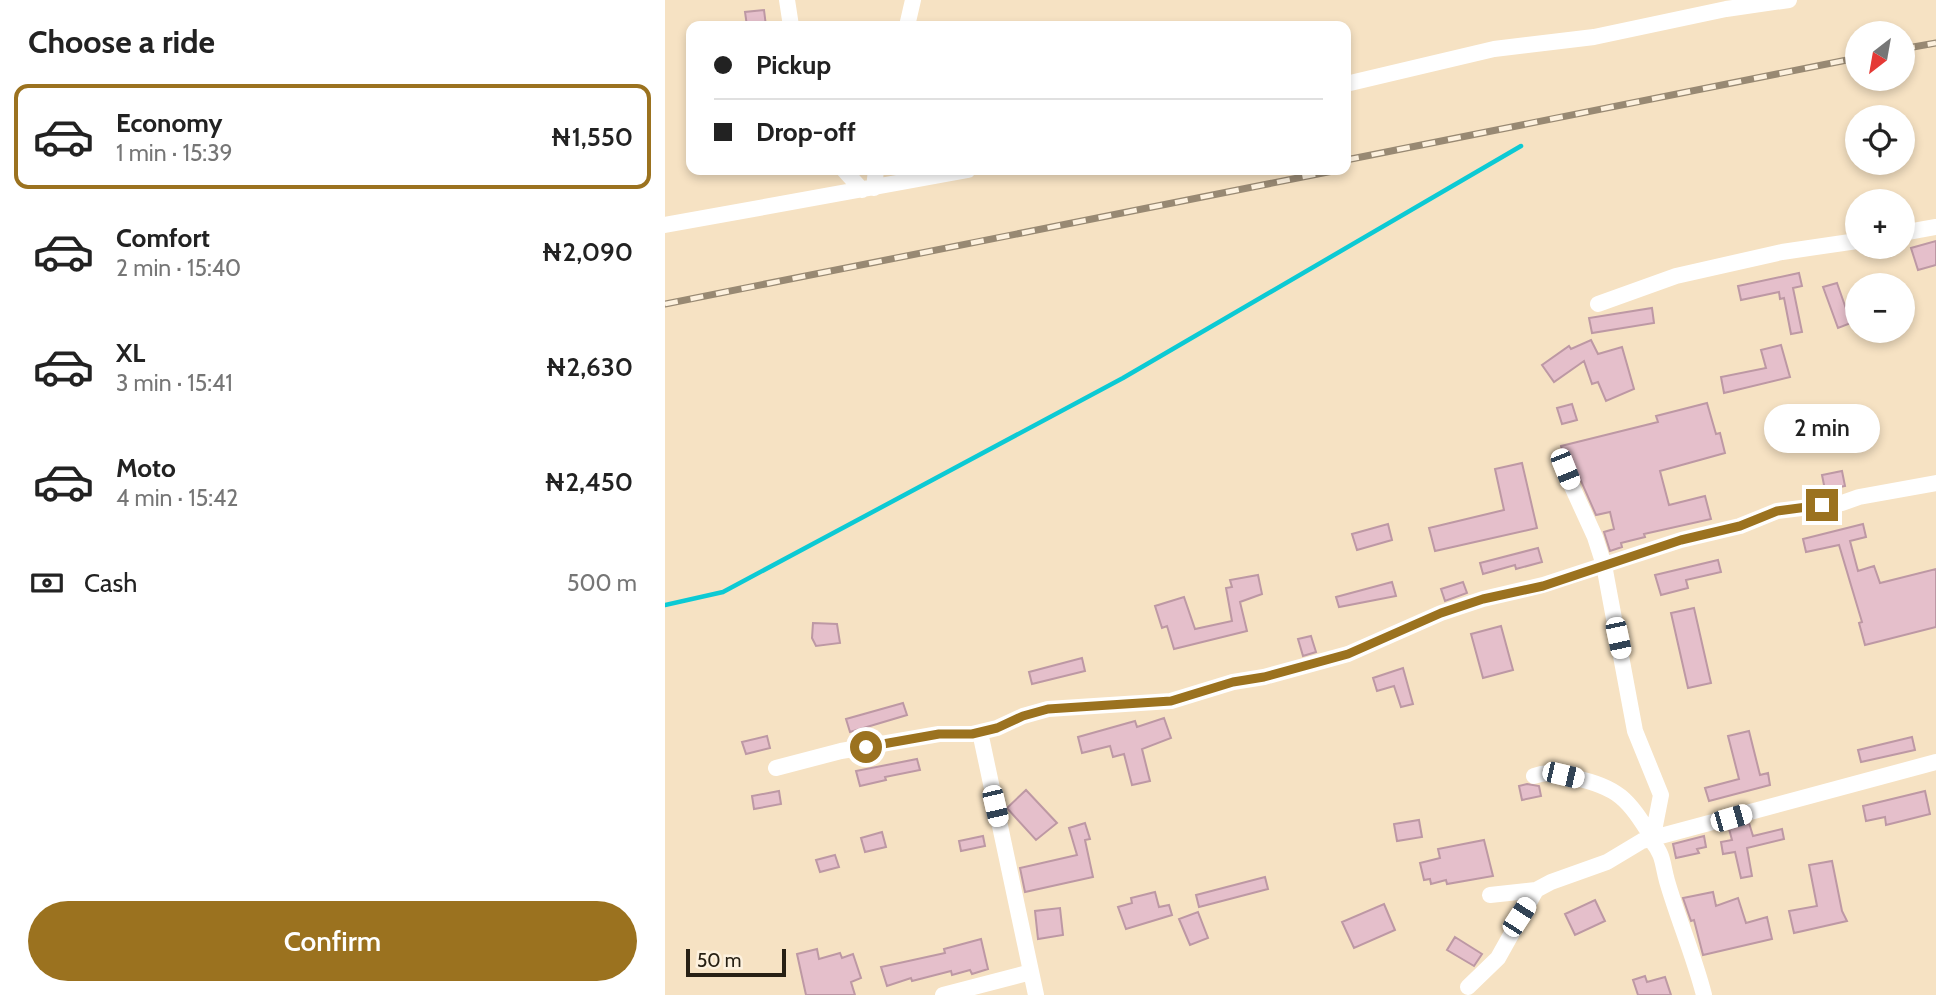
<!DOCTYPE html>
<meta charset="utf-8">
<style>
body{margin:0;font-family:Cabin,sans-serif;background:#f2f2f2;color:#222;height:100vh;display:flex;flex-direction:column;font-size:26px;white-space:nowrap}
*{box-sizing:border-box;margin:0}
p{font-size:23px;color:#767676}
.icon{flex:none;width:38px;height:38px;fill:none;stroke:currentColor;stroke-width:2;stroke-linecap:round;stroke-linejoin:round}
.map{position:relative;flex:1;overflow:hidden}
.side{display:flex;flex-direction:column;background:#fff;width:665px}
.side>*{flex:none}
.banner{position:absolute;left:21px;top:21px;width:665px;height:154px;border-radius:14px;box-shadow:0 4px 10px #0003;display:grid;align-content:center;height:154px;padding:0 28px;background:#fff}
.needle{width:46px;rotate:211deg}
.tools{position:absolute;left:1180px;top:21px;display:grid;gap:14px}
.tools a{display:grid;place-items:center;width:70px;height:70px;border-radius:50%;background:#fff;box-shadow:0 4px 10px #0003;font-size:35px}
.scale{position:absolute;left:21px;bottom:18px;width:100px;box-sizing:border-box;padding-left:7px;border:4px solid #272014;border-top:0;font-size:19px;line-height:24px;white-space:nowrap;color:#272014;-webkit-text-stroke:5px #fdf1de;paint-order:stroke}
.end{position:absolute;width:32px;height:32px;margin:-16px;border:9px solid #9b721f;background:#fff;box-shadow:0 0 0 4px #fff}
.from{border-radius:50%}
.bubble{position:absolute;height:49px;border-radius:24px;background:#fff;box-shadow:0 4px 10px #0003;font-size:23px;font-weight:600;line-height:49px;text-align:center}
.car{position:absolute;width:21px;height:42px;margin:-21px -10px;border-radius:9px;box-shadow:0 0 5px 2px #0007;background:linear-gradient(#fff 24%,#345 0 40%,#fff 0 76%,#345 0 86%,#fff 0)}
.banner b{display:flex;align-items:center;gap:24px;height:66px;font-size:26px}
.banner b+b{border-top:2px solid #e0e0e0}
.banner i{width:18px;height:18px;background:#222}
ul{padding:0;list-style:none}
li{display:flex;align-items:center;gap:21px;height:105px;margin:0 14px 10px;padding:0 14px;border:4px solid transparent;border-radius:14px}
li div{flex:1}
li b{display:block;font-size:26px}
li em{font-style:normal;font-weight:600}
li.selected{border-color:#9b721f}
li>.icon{width:63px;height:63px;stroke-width:1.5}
h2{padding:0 28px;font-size:32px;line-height:84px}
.pay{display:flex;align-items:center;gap:18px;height:77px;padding:0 28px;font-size:26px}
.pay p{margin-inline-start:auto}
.action{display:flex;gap:14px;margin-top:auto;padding:14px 28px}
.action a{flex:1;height:80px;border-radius:42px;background:#9b721f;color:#fff;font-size:28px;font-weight:600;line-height:80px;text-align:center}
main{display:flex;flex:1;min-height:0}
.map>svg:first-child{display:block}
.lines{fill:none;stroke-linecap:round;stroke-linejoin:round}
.stream{stroke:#0ccad4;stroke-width:4.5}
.building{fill:#e5bfcb;stroke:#bd98a4;stroke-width:2}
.minor{stroke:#fff;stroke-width:16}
.rail-casing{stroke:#988973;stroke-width:7}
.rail{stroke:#fdf1de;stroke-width:4.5;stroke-dasharray:13;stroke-linecap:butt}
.route{stroke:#9b721f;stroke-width:9}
</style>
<main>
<section class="side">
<h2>Choose a ride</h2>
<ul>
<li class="selected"><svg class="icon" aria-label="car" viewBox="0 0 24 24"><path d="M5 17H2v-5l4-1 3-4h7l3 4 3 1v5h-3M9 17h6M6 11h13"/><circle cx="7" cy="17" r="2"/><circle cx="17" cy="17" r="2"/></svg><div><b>Economy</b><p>1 min · 15:39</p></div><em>₦1,550</em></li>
<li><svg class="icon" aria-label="car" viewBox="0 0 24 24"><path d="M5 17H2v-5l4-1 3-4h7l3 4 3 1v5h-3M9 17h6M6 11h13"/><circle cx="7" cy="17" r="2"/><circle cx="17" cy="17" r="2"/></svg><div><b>Comfort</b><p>2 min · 15:40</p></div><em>₦2,090</em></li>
<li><svg class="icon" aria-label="car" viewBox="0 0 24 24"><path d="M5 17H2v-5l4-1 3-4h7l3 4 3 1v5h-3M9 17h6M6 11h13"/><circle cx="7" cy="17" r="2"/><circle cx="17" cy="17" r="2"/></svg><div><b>XL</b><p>3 min · 15:41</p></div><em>₦2,630</em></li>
<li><svg class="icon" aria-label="car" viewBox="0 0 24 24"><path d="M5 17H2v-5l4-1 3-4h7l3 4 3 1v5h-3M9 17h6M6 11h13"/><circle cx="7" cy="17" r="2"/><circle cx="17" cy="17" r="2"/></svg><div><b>Moto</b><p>4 min · 15:42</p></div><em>₦2,450</em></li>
</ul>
<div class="pay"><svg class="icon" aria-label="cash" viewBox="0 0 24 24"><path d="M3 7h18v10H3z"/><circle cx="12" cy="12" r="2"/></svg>Cash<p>500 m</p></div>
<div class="action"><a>Confirm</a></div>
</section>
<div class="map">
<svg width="1271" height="995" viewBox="0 0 1271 995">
<rect width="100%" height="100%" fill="#f6e2c3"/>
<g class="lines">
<path class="stream" d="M 0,605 L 58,592 L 458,378 L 856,146"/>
</g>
<path class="building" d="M 99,10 L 101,26 L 82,26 L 80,12 Z
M 1271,241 L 1271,265 L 1253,270 L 1246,248 Z
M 1134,273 L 1137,286 L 1128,288 L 1137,332 L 1126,334 L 1119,298 L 1115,299 L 1114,292 L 1076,300 L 1073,286 Z
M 1172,283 L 1186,323 L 1173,328 L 1158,287 Z
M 987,308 L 989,323 L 927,333 L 924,318 Z
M 926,340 L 933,354 L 957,347 L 969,389 L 941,401 L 933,382 L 927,384 L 919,361 L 889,382 L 877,365 L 904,346 L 906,349 Z
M 1116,345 L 1125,377 L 1059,393 L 1056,377 L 1101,368 L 1096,350 Z
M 1042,403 L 1051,434 L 1055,433 L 1060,453 L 995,471 L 1004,505 L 1040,496 L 1046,519 L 979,534 L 980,537 L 956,543 L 957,547 L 945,551 L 939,532 L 949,529 L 945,512 L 931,515 L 909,465 L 899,459 L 896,446 L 993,422 L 991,416 Z
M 907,404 L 912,420 L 897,424 L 892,408 Z
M 857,463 L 872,528 L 770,551 L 764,528 L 839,510 L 830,469 Z
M 1177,471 L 1180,486 L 1160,490 L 1157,475 Z
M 723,524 L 727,540 L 692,550 L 687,534 Z
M 1198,524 L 1201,537 L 1185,541 L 1193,571 L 1209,566 L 1215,583 L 1271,569 L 1271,627 L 1200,645 L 1194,623 L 1197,622 L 1174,545 L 1141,552 L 1138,539 Z
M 873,548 L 877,562 L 851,569 L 850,565 L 818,574 L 815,563 Z
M 1053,560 L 1056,572 L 1021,580 L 1023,588 L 996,595 L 990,575 Z
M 593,575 L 597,594 L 575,602 L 582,631 L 509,649 L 502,626 L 497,628 L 490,606 L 519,597 L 530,629 L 567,621 L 561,588 L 567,587 L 565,580 Z
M 727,582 L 731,596 L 674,607 L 671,597 Z
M 798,582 L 802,593 L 780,601 L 776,589 Z
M 1029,608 L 1046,683 L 1023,688 L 1006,613 Z
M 148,623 L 172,624 L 175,643 L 151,646 L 147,638 Z
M 836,626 L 848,670 L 818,678 L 806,634 Z
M 646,636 L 651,652 L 638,656 L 633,639 Z
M 417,658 L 420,671 L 367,684 L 364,672 Z
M 738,668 L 748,704 L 736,707 L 729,686 L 712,691 L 708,678 Z
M 238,703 L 242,715 L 185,732 L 181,719 Z
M 499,718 L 506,738 L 477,749 L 485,781 L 467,785 L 459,754 L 448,757 L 445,746 L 417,753 L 413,737 L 470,721 L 472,727 Z
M 1084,731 L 1095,775 L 1103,773 L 1105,785 L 1044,801 L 1040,788 L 1074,779 L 1063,736 Z
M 102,736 L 105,748 L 81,754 L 77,742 Z
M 1247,737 L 1250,750 L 1196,762 L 1193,750 Z
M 252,759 L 255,770 L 220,777 L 221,780 L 195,786 L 191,771 Z
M 862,784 L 874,786 L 876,796 L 857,800 L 854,786 Z
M 361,790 L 392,823 L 371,840 L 342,808 Z
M 114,791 L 116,804 L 89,809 L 87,796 Z
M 1260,791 L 1265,814 L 1221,825 L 1220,817 L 1201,821 L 1198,806 Z
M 754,820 L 757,837 L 732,841 L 729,824 Z
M 420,823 L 425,839 L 420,840 L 428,877 L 360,892 L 355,868 L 412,855 L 404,828 Z
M 1084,823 L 1088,836 L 1117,829 L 1119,839 L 1082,848 L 1087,876 L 1076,878 L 1070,852 L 1058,854 L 1056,842 L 1067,840 L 1064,829 Z
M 217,832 L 221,847 L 200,852 L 196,838 Z
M 318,836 L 320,846 L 296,851 L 294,841 Z
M 1039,836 L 1041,847 L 1032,849 L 1034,853 L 1011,858 L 1008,844 Z
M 819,840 L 828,876 L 782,884 L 781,880 L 766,884 L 765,879 L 759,880 L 755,863 L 775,858 L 773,849 Z
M 170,855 L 174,867 L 155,872 L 151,860 Z
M 1167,861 L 1177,911 L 1182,921 L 1129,933 L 1124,911 L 1152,906 L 1144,865 Z
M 600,877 L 603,889 L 534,907 L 531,895 Z
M 490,892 L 494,907 L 504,905 L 507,915 L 461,929 L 453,907 L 467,903 L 466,898 Z
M 1048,892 L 1051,906 L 1073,898 L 1081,923 L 1102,917 L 1107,939 L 1038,955 L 1029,920 L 1026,921 L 1018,898 Z
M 930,900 L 940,921 L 910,935 L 900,914 Z
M 719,904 L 730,930 L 689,948 L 677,922 Z
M 395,908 L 398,935 L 373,939 L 370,911 Z
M 533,912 L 543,938 L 525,945 L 514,919 Z
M 790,937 L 817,954 L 809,966 L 782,950 Z
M 316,939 L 323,969 L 307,974 L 305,970 L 287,975 L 286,971 L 247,981 L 246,978 L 222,986 L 216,967 L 280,953 L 279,949 Z
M 152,949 L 154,959 L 175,953 L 177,958 L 188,954 L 196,978 L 186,982 L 190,995 L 141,995 L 132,954 Z
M 980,976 L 982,982 L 1000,977 L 1006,995 L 973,995 L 968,980 Z"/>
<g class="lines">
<path class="minor" d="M 122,0 L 126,26
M 242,26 L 248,0
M 681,84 L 829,49 L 929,37 L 1061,9 L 1124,0
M 179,170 L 197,190
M 209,188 L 211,170
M 0,225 L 303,170
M 1237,233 L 1271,227
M 933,304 L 1011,276 L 1117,252 L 1192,241
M 899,469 L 930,537 L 939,565 L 970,731 L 996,795 L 987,841 C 999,856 997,863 1002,881 C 1013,919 1029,956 1039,995
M 315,732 L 371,995
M 111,768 L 176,751 L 274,734 L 307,734 L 332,728 L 358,716 L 383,709 L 506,701 L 568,682 L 599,677 L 683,654 L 776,613 L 818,599 L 878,585 L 1016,540 L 1075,526 L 1112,511 L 1177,503 L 1194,497 L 1271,483
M 869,776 C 883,771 892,774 907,777 C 955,788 962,798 988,839
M 825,895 L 871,890 L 886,882 L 942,862 L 977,841 L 1271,762
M 803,987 L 833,958 L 871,890
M 278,995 L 366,972"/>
<g class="rail-casing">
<path id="rail" d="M 1237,49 L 1271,43
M 681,160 L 1192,58
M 0,304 L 673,170"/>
</g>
<use href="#rail" class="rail"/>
</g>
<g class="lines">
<path class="route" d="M 201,747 L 274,734 L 307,734 L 332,728 L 358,716 L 383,709 L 506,701 L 568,682 L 599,677 L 683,654 L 776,613 L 818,599 L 878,586 L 1016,540 L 1075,526 L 1112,511 L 1157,505"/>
</g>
</svg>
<div class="tools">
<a><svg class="needle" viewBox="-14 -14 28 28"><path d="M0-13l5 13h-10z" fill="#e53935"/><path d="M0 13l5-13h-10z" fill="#767676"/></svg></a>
<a><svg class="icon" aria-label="locate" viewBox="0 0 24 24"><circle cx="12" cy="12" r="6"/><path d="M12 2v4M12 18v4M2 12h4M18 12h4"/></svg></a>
<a>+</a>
<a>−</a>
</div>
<div class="scale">50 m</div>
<i class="end from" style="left:201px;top:747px"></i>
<i class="end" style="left:1157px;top:505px"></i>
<div class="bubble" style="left:1099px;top:404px;width:116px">2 min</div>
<i class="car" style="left:900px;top:469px;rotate:158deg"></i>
<i class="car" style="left:953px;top:638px;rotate:168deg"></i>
<i class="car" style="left:898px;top:775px;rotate:103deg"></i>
<i class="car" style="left:330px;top:806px;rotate:167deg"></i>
<i class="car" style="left:1066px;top:818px;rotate:74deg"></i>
<i class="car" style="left:854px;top:917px;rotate:33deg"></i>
<div class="banner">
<b><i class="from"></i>Pickup</b>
<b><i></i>Drop-off</b>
</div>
</div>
</main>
